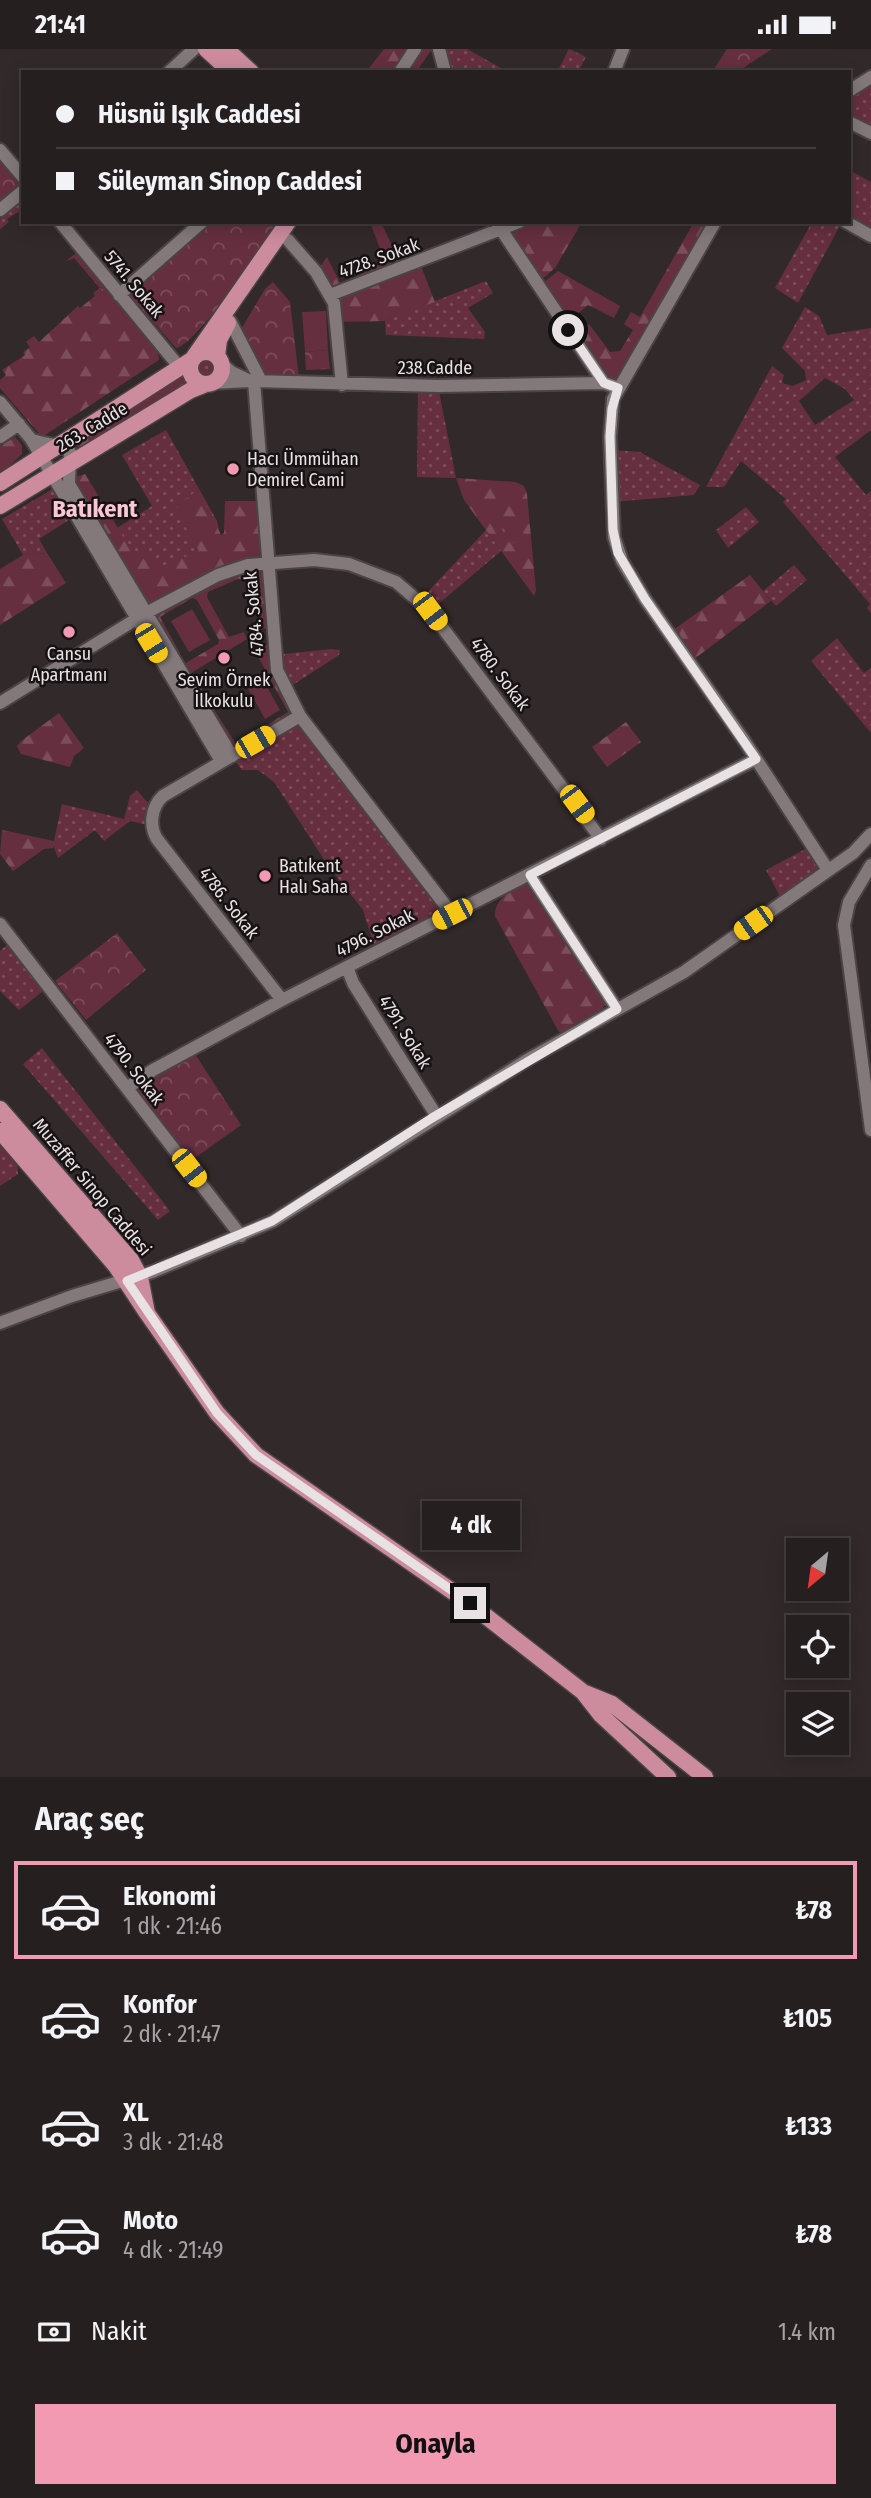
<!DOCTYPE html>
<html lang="tr">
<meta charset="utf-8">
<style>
body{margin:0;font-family:"Fira Sans Condensed",sans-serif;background:#2e2729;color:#f1f3f6;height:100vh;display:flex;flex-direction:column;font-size:26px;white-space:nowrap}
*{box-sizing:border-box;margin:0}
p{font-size:23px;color:#a4a2a5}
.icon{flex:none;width:38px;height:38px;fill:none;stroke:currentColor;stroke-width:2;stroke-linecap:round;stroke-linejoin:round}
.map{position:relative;height:1728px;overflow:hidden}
.side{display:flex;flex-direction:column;background:#261f20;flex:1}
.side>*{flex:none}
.hud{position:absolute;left:21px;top:21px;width:830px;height:154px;border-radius:0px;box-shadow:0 4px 18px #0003,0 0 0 2px #423d3e;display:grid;align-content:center;height:154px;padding:0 35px;background:#261f20}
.needle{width:46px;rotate:209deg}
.tools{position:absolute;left:786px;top:1489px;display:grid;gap:14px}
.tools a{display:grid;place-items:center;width:63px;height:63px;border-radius:0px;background:#261f20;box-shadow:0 4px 18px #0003,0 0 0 2px #423d3e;font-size:35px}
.end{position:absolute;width:32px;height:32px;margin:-16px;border:9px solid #e8e2e4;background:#111;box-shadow:0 0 0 4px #111}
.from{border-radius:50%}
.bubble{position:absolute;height:49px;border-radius:0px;background:#261f20;box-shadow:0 4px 18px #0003,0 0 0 2px #423d3e;font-size:23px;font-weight:700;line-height:49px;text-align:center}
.car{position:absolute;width:21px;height:42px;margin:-21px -10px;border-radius:9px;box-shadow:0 0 5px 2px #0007;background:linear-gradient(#f5c518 24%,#345 0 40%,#f5c518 0 76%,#345 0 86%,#f5c518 0)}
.hud b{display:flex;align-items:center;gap:24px;height:66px;font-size:26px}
.hud b+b{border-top:2px solid #423d3e}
.hud i{width:18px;height:18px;background:#f1f3f6}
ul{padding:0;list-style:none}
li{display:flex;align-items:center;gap:21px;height:98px;margin:0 14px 10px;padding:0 21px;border:4px solid transparent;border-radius:0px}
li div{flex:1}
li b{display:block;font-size:26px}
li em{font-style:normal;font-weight:700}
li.active{border-color:#f19ab2}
li>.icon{width:63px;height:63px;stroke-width:1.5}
h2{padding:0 35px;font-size:32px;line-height:84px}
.pay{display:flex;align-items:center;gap:18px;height:77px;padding:0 35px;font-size:26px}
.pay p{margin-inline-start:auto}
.action{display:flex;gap:14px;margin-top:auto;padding:14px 35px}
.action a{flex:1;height:80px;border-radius:0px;background:#f19ab2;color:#111;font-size:28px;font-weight:700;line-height:80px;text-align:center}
.status{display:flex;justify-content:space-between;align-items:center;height:49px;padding:0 35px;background:#261f20;direction:ltr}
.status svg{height:19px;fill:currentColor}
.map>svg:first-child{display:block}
.grass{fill:url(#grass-dots);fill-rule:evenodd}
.forest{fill:url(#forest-firs)}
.park{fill:url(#park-crowns)}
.pitch{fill:#662f40}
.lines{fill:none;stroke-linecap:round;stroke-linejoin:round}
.minor-casing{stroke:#4b4446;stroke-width:16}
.major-casing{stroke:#4b4446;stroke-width:19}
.minor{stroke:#83797b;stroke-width:12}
.major{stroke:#cc8c9d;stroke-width:16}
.route{stroke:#e8e2e4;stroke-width:9}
.poi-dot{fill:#f19ab2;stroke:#171314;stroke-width:2.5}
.labels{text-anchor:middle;stroke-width:5;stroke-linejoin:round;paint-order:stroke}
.street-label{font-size:18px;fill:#e8e2e4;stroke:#171314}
.poi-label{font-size:18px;fill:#e8e2e4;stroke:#171314;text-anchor:start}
.district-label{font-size:24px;font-weight:bold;fill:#fac7d3;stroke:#171314}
</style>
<div class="status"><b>21:41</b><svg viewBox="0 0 49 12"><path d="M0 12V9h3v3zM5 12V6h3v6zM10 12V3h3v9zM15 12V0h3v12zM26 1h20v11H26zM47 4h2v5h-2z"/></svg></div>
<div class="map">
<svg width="871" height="1728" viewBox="0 0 871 1728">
<defs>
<pattern id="grass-dots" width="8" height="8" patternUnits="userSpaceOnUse" patternTransform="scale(1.75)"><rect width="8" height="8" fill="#662f40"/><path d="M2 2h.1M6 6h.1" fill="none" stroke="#7c4d5b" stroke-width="1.8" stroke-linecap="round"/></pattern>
<pattern id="forest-firs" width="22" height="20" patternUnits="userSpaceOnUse" patternTransform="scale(1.75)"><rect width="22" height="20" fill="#662f40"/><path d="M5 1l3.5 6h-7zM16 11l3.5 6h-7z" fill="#7c4d5b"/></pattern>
<pattern id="park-crowns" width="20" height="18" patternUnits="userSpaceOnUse" patternTransform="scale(1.75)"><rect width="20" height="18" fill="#662f40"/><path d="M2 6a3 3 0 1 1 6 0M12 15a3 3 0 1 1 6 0" fill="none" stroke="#7c4d5b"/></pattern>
</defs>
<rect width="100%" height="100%" fill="#32292b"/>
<path class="grass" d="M 439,0 L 467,0 L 508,23 L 445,23 Z
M 569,0 L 586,8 L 578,23 L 557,23 Z
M 871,33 L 871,84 L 853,75 L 849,83 L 849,47 Z
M 849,121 L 871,133 L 871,182 L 849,169 Z
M 23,151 L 23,160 L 7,170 L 9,173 L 0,180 L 0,170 Z
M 812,173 L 842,173 L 798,254 L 775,239 Z
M 76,204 L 107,242 L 104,244 L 74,209 L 66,212 Z
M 486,232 L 493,244 L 468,259 L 485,283 L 484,290 L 386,286 L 385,272 Z
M 805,258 L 819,267 L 827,286 L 871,279 L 871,381 L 835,408 L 866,446 L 871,442 L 871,564 L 867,559 L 870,555 L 783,453 L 786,450 L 741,412 L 724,438 L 706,438 L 772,317 L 784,326 L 782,334 L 793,337 L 806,331 L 805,322 L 782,299 ZM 825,329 L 845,340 L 854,351 L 815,376 L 799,352 Z
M197 319a8 8 0 1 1 16 0a8 8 0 1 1-16 0Z
M 418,337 L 438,337 L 456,429 L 417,428 Z
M 166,381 L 217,472 L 220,486 L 146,564 L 101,489 L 152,457 L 122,406 Z
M 611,401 L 640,403 L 700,436 L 694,446 L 613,453 Z
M 56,438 L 75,467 L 39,490 L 47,504 L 23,506 L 2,470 Z
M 746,458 L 759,473 L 728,499 L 716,481 Z
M 486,481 L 501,502 L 430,562 L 420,551 Z
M 794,516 L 807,531 L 776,557 L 763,542 Z
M 837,589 L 864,624 L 871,619 L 871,684 L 811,612 Z
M 331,600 L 340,601 L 339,606 L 285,641 L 274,606 Z
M 299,675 L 443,862 L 442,864 L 375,899 L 363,861 L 327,815 L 274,733 L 258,721 L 242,721 L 234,711 Z
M 137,741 L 146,752 L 155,756 L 152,777 L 130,772 L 104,792 L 95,781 L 58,809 L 53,796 L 62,755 L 124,770 L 130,747 Z
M 813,796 L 828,821 L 783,853 L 766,821 Z
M 12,891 L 48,938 L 19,961 L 0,942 L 0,902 Z
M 42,999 L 170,1162 L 158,1171 L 23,1015 Z
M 0,1094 L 17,1115 L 18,1125 L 0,1137 Z"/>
<path class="forest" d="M 384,0 L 432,0 L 416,23 L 366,23 Z
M 370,173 L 381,173 L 402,218 L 419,212 L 435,253 L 385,272 L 338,273 L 316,223 L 327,208 L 343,240 L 360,224 L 385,213 Z
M 530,173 L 582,173 L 555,219 L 541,231 L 511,186 Z
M 694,173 L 713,177 L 618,339 L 612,336 L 572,287 L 589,275 L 610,303 L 620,302 L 633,281 L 624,275 L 631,263 L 640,268 Z
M 558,222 L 620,257 L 614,269 L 588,256 L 564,276 L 538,238 Z
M 100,239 L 104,244 L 107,242 L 158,304 L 159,311 L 42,388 L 0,339 L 0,331 L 6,326 L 2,321 L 25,306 L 23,303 L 30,298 L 26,293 L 34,287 L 39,293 L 78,257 L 80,259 L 95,247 L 93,244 Z
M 182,326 L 188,329 L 190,334 L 81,403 L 74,393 Z
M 15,388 L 22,396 L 22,405 L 0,426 L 0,397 Z
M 85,425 L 135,507 L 145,505 L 161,518 L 199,502 L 176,461 L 179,455 L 199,440 L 221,486 L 224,484 L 225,452 L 262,452 L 271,581 L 262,579 L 256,528 L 238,530 L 208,543 L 207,548 L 229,588 L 244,583 L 247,590 L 191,624 L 236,695 L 288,663 L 255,602 L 273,592 L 300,667 L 232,707 L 179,618 L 218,595 L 219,591 L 197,551 L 192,549 L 160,568 L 180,604 L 179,608 L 72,429 Z
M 456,429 L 515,433 L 524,437 L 527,445 L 536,542 L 534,547 L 464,451 Z
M 47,504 L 66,534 L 0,576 L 0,520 L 23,506 Z
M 750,526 L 771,552 L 689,614 L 669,584 Z
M 59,664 L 84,699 L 74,707 L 70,718 L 21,705 L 17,697 L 21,692 Z
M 626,673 L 641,693 L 607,718 L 592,698 Z
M 2,781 L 54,792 L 53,799 L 44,800 L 13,822 L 0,805 Z
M 527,834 L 606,955 L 601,961 L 563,984 L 559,983 L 495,867 C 494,849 513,840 527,834 Z"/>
<path class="park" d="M 727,0 L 772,0 L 737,23 L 712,23 Z
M 0,112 L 20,136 L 0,152 Z
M 213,173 L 279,173 C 264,194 195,298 176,299 L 130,247 Z
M 273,233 L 290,253 L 299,329 L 260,326 L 240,282 L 265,240 Z
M 328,301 L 330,320 L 306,321 L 305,303 Z
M 520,471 L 524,488 L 511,495 L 500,481 Z
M 117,884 L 146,921 L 86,971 L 55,932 Z
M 195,1005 L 241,1076 L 192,1111 L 136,1041 L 146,1031 Z"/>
<path class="pitch" d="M 326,262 L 328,301 L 305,303 L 302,263 Z
M 192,560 L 210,591 L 189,603 L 171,572 Z
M 261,627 L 280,661 L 265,670 L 246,636 Z"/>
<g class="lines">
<g class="minor-casing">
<path id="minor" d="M 439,0 L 445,23
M 169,23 L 194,0
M 400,23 L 415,0
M 614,23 L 623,0
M 849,42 L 871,28
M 849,73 L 871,84
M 0,101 L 23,128
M 0,161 L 23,142
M 60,173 L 181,320
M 496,173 L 604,334
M 715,173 L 613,350 L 610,388 L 614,488 L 622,512 L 645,550 L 745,693 L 828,821
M 846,173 L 871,187
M 288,191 L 316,223 L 334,254 L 342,336
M 119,246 L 202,173
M 330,246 L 519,173
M 230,272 L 261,332
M 250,332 L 438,337 L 604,334 L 618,339
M 254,332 L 277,621 L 300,667 L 452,865
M 211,334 L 250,332 L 231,323 L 221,314
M 0,353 L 31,390
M 0,388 L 19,375
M 0,654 L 146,564 L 218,526 L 248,516 L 314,511 L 349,515 L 396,533 L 430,562 L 601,790
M 221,712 L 31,390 C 43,397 60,393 70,403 L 69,435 L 232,707
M 871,816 L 849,853 L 844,876 L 871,1081
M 530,826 L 617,960
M 0,875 L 241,1187
M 347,918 L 353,934 L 436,1066
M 282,951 L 157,790 C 149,777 151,758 163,747 L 300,667
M 127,1039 L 153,1021 L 282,951 L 756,710
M 0,1274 L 72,1247 L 152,1223 L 273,1172 L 527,1011 L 684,923 L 853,804 L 871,785"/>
</g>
<g class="major-casing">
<path id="major" d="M 206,0 L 231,23
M 226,0 L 251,23
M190 319a16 16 0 1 1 32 0a16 16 0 1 1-32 0Z
M 217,307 L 219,291 L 228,274
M 194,308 L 288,173
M 0,434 L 193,310
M 0,457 L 191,341 L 206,335
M 0,1060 L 131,1211 L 140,1228 L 147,1264 L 116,1217 L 0,1082
M 147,1264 L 217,1364 L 256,1406 L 469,1554 L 583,1643 L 601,1666 L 668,1728
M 585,1644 L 612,1655 L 705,1728"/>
</g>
<use href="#minor" class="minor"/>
<use href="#major" class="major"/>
</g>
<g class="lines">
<path class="route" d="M 470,1554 L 256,1406 L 217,1364 L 127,1232 L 272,1172 L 432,1069 L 617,960 L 530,826 L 756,710 L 645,550 L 618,504 L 613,481 L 610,387 L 612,360 L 618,339 L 604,334 L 568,281"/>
</g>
<g class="poi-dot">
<circle cx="233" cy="420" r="7"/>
<circle cx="69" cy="583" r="7"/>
<circle cx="224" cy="609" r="7"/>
<circle cx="265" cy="827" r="7"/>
</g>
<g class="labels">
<g class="street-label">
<text transform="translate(379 209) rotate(-20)" y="6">4728. Sokak</text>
<text transform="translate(134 235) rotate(50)" y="6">5741. Sokak</text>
<text x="435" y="325">238.Cadde</text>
<text transform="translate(92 378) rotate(-31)" y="6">263. Cadde</text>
<text transform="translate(254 565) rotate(-95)" y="6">4784. Sokak</text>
<text transform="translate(500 625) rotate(53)" y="6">4780. Sokak</text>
<text transform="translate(229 854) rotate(52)" y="6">4786. Sokak</text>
<text transform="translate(375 884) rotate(-27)" y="6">4796. Sokak</text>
<text transform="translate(405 983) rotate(58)" y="6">4791. Sokak</text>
<text transform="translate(134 1020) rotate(52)" y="6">4790. Sokak</text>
<text transform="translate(92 1138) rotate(50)" y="6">Muzaffer Sinop Caddesi</text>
</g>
<g class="poi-label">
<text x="247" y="416">Hacı Ümmühan<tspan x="247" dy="21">Demirel Cami</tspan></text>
<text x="69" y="611" text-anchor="middle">Cansu<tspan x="69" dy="21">Apartmanı</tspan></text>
<text x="224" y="637" text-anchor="middle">Sevim Örnek<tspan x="224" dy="21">İlkokulu</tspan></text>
<text x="279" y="823">Batıkent<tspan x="279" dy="21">Halı Saha</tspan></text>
</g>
<g class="district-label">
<text x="95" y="468">Batıkent</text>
</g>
</g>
</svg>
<div class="tools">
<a><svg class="needle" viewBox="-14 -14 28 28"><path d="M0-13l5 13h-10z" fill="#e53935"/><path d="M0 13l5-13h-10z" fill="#a4a2a5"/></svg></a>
<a><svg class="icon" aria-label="locate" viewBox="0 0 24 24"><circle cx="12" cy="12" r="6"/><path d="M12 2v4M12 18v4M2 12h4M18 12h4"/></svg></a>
<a><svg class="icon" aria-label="layers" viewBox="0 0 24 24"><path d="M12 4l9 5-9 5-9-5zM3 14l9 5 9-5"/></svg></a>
</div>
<i class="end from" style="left:568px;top:281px"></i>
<i class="end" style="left:470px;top:1554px"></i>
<div class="bubble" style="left:422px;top:1452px;width:98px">4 dk</div>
<i class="car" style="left:430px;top:562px;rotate:143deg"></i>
<i class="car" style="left:151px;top:594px;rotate:149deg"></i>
<i class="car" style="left:255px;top:693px;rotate:60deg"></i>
<i class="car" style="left:577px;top:755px;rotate:143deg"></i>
<i class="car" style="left:452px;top:865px;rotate:243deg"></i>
<i class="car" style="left:753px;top:874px;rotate:235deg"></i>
<i class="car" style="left:189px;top:1119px;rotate:142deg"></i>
<div class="hud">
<b><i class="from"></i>Hüsnü Işık Caddesi</b>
<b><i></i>Süleyman Sinop Caddesi</b>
</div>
</div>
<section class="side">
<h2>Araç seç</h2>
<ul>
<li class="active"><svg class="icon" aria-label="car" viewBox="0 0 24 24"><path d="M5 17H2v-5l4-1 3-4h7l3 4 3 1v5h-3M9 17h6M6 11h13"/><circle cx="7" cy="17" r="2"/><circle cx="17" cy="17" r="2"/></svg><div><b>Ekonomi</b><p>1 dk · 21:46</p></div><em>₺78</em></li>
<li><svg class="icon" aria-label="car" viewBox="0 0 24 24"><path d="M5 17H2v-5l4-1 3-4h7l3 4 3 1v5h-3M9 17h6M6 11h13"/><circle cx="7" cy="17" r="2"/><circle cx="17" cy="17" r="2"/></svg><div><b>Konfor</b><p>2 dk · 21:47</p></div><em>₺105</em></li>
<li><svg class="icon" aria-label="car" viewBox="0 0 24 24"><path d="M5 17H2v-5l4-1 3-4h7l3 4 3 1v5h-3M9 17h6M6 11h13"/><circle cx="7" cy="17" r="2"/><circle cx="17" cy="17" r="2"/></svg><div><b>XL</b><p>3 dk · 21:48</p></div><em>₺133</em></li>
<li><svg class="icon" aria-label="car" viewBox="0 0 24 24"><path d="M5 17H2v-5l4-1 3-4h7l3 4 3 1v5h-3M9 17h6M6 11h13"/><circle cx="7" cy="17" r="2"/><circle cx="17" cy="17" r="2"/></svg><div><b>Moto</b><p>4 dk · 21:49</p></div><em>₺78</em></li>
</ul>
<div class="pay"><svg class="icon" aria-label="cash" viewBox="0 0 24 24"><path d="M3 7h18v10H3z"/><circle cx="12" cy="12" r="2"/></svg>Nakit<p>1.4 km</p></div>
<div class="action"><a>Onayla</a></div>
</section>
